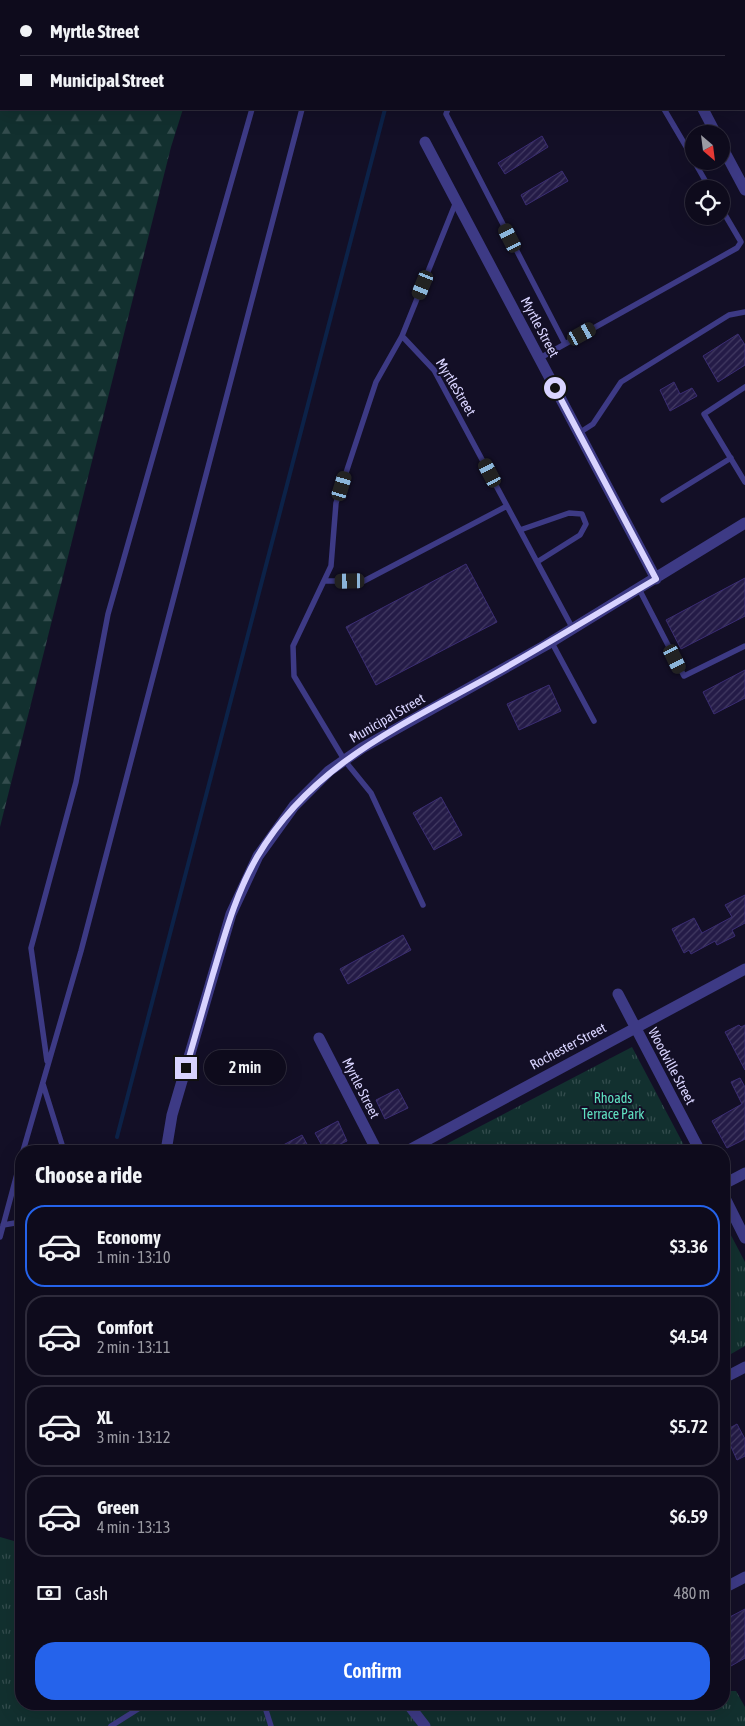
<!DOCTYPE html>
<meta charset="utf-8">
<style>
body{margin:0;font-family:"Asap Condensed",sans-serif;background:#171425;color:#f1f3f6;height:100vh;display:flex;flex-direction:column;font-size:19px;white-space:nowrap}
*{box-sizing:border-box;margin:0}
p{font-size:16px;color:#9b9ba3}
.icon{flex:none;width:28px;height:28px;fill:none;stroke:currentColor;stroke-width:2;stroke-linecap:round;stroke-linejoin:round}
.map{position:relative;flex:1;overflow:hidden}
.sheet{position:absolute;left:15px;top:1145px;width:715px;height:565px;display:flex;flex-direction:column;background:#0e0b1c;border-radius:20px;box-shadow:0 5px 20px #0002,0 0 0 1px #2e2b3b}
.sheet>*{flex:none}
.guide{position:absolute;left:0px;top:0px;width:745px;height:110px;box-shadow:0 5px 20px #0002,0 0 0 1px #2e2b3b;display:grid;align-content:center;height:110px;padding:0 20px;background:#0e0b1c}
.needle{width:32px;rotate:152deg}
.tools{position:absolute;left:685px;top:125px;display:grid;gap:10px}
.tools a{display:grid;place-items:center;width:45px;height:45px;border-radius:50%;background:#0e0b1c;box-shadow:0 5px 20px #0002,0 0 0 1px #2e2b3b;font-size:25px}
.end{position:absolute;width:22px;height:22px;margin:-11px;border:6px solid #d9d4ff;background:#111;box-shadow:0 0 0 2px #111}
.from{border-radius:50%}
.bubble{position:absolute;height:35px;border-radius:18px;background:#0e0b1c;box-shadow:0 5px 20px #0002,0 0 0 1px #2e2b3b;font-size:16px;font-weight:600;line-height:35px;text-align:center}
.car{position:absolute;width:15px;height:30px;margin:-15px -8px;border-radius:6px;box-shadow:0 0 4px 1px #0007;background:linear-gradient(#222 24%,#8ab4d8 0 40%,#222 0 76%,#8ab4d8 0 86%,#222 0)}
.guide b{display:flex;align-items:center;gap:18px;height:48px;font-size:19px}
.guide b+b{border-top:1px solid #2e2b3b}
.guide i{width:12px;height:12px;background:#f1f3f6}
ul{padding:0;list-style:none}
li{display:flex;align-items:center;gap:15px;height:82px;margin:0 10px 8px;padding:0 10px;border:2px solid #2e2b3b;border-radius:20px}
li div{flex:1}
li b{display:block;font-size:19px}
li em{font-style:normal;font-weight:600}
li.on{border-color:#2563eb}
li>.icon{width:45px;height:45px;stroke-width:1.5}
h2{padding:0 20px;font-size:22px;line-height:60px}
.pay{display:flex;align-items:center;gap:12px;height:55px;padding:0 20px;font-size:19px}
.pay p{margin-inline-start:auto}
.action{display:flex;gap:10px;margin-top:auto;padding:10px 20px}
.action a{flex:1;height:58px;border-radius:20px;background:#2563eb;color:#fff;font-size:20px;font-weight:600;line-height:58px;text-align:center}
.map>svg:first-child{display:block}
.forest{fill:url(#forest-firs)}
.park{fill:url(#park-tufts)}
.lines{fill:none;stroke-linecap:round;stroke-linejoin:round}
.stream{stroke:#0c2248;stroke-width:4}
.building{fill:url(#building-hatch);stroke:#3b2d73}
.service{stroke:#3d3a85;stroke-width:5.5}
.minor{stroke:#3d3a85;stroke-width:11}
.route{stroke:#d9d4ff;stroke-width:6}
.labels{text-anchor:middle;stroke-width:4;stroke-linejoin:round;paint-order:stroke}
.street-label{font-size:14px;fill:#d9d4ff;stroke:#130f26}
.park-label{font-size:14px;fill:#5fe0c0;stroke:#130f26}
</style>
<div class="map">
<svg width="745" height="1726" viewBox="0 0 745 1726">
<defs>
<pattern id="forest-firs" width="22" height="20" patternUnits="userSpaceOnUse" patternTransform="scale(1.25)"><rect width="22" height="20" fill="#12302f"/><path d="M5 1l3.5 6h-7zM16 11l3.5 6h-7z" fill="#344d4e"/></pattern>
<pattern id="park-tufts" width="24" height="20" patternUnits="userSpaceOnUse" patternTransform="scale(1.25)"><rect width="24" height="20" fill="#12302f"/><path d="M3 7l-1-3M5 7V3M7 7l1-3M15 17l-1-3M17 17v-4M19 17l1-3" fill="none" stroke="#344d4e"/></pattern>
<pattern id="building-hatch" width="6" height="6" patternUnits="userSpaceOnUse" patternTransform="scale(1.25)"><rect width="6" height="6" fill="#241b47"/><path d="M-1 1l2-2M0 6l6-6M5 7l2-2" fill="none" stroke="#433b63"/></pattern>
</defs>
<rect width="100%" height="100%" fill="#130f26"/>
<path class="forest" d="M 0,0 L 218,0 L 1,1 L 1,109 L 183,109 L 171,147 L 0,827 Z"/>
<path class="park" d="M 632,1047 L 687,1151 L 433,1151 Z
M 724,1222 L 745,1262 L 745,1346 L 724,1358 Z
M 0,1537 L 21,1543 L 21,1704 L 724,1704 L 724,1691 L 736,1691 L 745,1707 L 745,1726 L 0,1726 Z"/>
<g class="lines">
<path class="stream" d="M 422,1 L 422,0
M 117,1137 L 385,109"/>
</g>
<path class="building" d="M 542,136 L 548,147 L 505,174 L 498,163 Z
M 562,171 L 568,181 L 526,205 L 521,195 Z
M 738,334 L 745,345 L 745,365 L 718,382 L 703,356 Z
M 674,382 L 680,394 L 692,388 L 697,396 L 670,411 L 660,390 Z
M 466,564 L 497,622 L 376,685 L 346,627 Z
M 745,578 L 745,616 L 681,649 L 666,620 Z
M 745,670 L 745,698 L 714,714 L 703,692 Z
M 549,685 L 561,711 L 519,730 L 507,704 Z
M 441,797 L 462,835 L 434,850 L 413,813 Z
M 745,895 L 745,923 L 732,930 L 735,936 L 717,945 L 715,941 L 691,954 L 689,950 L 684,953 L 672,929 L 694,918 L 702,933 L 732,917 L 725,905 Z
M 403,935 L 411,950 L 348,984 L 340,969 Z
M 739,1025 L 741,1027 L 745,1025 L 745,1070 L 725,1032 Z
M 740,1078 L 745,1087 L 745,1139 L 727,1148 L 712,1121 L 742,1104 L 731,1082 Z
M 398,1089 L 408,1108 L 385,1119 L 376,1100 Z
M 338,1121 L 347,1141 L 334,1147 L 337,1151 L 325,1151 L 315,1133 Z
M 302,1135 L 308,1146 L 299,1151 L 272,1151 Z
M 737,1424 L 745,1439 L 745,1456 L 737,1460 L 724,1431 Z
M 745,1609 L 745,1658 L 724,1670 L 724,1620 Z"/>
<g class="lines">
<path class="service" d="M 283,1 L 284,0
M 334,1 L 335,0
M 448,109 L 446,114 L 565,344
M 664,109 L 694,160
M 694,161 L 710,189
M 402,336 L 434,370 L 573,629
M 540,358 L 737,248 L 741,242 L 721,208
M 745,387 L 704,414 L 745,482
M 579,433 L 593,424 L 621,382 L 729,315 L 745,312
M 663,500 L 731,458
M 520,530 L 569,513 L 582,514 L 586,524 L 580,535 L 537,562
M 324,581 L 364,581 L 507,506
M 639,589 L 684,676 L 745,646
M 551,641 L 594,721
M 423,905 L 371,793 L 345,761 L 294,676 L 293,646 L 331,566 L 336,503 L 376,382 L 402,336 L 456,202
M 47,1061 L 31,948 L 76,782 L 108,614 L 252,109
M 43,1084 L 64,1151
M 23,1151 L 81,951 L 302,109
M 3,1225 L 21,1222
M 0,1237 L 21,1159
M 264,1704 L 271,1726
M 111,1726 L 146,1704"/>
<path class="minor" d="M 645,0 L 645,1
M 744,36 L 745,35
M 703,109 L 716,134
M 425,142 L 656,579
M 721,145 L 745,190
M 618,994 L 700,1151
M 319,1038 L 377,1151
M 166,1151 L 172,1115 L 231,914 L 258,856 L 294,806 L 329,771 L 362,748 L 546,645 L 745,523
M 407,1151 L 745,969
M 724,1184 L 745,1173
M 724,1196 L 745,1238
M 724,1378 L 745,1367
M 724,1588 L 745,1577
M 408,1704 L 425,1726"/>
</g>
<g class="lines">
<path class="route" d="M 186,1068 C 195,1036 204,1005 213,974 C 225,934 236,893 257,857 C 313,762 405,724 496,673 C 550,642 603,610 656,579 L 555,388"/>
</g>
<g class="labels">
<g class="street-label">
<text transform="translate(540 327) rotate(62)" y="5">Myrtle Street</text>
<text transform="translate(456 387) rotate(59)" y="5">MyrtleStreet</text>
<text transform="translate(387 718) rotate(-30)" y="5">Municipal Street</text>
<text transform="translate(568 1046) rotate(-28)" y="5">Rochester Street</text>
<text transform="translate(672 1066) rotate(62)" y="5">Woodville Street</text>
<text transform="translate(361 1088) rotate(63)" y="5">Myrtle Street</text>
</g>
<g class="park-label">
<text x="613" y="1103">Rhoads<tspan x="613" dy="16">Terrace Park</tspan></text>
</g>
</g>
</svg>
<div class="tools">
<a><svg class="needle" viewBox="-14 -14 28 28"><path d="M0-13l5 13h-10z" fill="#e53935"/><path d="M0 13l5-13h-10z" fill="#9b9ba3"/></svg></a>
<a><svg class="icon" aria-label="locate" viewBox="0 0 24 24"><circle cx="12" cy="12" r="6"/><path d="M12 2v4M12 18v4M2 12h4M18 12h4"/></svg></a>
</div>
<i class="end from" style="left:555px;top:388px"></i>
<i class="end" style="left:186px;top:1068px"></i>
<div class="bubble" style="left:204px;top:1050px;width:82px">2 min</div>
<i class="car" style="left:510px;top:238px;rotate:333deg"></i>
<i class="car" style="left:423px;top:285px;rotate:202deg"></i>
<i class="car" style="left:582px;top:334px;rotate:61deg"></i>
<i class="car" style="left:490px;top:473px;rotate:332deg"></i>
<i class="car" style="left:342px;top:486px;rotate:17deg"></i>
<i class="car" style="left:350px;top:581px;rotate:269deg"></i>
<i class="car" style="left:675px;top:659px;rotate:154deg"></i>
<div class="guide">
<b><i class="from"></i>Myrtle Street</b>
<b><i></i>Municipal Street</b>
</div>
<section class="sheet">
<h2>Choose a ride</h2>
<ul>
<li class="on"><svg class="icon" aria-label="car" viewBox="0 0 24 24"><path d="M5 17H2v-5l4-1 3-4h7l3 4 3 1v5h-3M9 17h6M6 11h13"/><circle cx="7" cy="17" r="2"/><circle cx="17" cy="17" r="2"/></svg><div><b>Economy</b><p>1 min · 13:10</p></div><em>$3.36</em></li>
<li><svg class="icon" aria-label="car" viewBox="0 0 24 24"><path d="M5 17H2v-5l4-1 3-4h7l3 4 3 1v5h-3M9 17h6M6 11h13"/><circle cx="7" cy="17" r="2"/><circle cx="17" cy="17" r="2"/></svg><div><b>Comfort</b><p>2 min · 13:11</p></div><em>$4.54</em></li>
<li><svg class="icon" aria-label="car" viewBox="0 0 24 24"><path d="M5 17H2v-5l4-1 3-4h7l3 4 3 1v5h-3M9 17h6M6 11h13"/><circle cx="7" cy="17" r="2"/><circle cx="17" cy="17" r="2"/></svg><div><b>XL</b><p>3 min · 13:12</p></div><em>$5.72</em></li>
<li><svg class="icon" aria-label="car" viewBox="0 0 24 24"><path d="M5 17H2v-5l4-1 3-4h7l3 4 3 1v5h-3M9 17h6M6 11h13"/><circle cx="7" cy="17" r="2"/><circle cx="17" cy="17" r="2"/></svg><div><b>Green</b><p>4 min · 13:13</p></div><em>$6.59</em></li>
</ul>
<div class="pay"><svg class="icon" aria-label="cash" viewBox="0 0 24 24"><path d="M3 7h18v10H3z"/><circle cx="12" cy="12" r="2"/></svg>Cash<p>480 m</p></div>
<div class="action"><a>Confirm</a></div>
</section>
</div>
